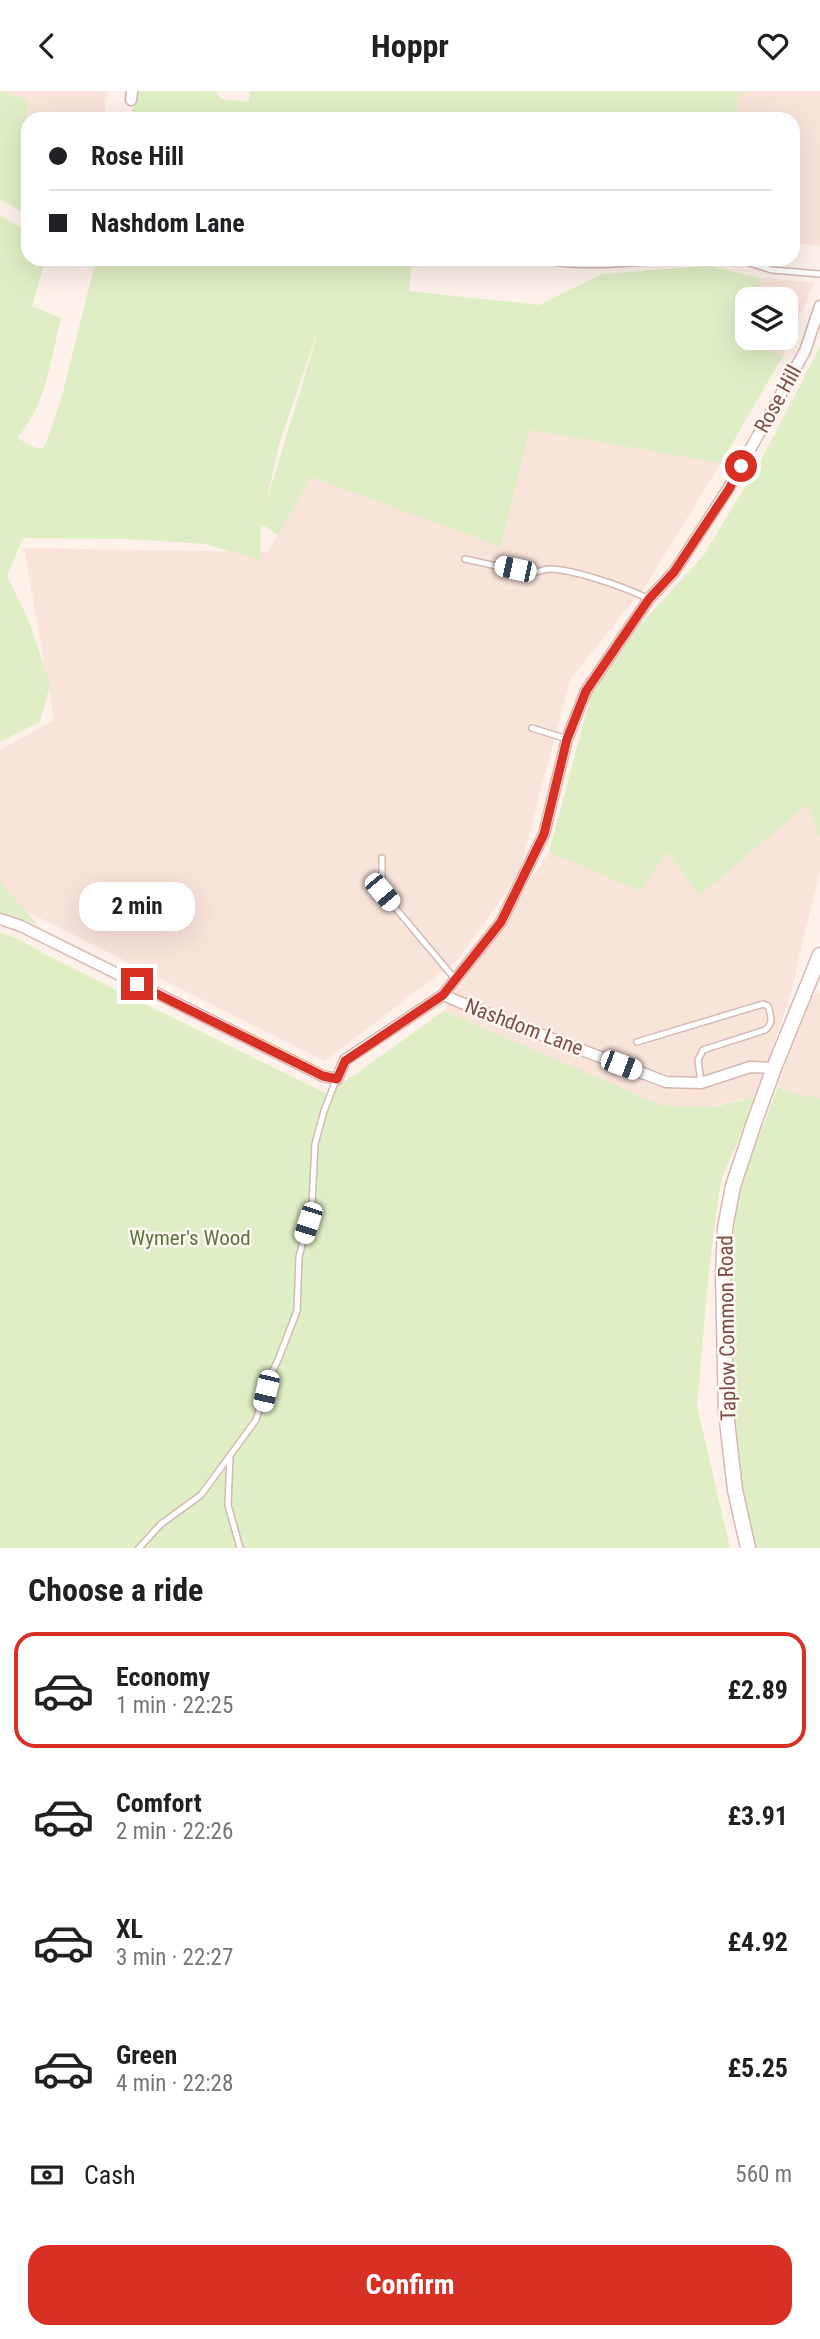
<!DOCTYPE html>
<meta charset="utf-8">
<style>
body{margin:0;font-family:"Roboto Condensed",sans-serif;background:#f6f6f6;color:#202124;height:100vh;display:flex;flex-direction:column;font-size:26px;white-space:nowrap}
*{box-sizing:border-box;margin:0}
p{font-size:23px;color:#757577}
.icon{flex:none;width:38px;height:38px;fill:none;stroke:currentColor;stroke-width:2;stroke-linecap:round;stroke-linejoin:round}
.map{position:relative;height:1457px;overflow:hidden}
.details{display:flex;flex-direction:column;background:#fff;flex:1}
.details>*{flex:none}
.hud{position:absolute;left:21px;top:21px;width:779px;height:154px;border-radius:21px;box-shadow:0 7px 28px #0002;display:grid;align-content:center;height:154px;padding:0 28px;background:#fff}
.buttons{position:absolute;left:735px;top:196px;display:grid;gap:14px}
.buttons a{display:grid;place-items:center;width:63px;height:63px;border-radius:14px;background:#fff;box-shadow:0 7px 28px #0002;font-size:35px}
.end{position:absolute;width:32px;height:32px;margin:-16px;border:9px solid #d93025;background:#fff;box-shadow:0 0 0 4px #fff}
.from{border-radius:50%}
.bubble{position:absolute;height:49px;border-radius:21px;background:#fff;box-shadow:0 7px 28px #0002;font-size:23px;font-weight:700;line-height:49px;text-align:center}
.car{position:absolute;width:21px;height:42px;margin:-21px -10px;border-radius:9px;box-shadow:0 0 5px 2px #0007;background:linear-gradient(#fff 24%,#345 0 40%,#fff 0 76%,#345 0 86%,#fff 0)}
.hud b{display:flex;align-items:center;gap:24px;height:66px;font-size:26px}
.hud b+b{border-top:2px solid #e0e0e0}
.hud i{width:18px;height:18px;background:#202124}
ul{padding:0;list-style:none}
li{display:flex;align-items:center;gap:21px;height:116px;margin:0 14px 10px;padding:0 14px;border:4px solid transparent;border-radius:21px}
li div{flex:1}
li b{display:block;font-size:26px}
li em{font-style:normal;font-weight:700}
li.active{border-color:#d93025}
li>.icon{width:63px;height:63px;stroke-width:1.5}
h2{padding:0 28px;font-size:32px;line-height:84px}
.pay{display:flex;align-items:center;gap:18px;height:77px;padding:0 28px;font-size:26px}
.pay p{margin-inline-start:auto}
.cta{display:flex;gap:14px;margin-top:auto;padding:14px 28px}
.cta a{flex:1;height:80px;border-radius:21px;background:#d93025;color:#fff;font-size:28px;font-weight:700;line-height:80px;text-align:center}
header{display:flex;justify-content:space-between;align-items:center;height:91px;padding:0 28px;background:#fff;font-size:32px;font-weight:700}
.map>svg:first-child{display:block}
.residential{fill:#f9e4da}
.green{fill:#dfeec5;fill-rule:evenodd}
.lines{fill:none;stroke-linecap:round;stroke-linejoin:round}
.service-casing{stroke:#d5b8b0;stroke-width:8}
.minor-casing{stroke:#d5b8b0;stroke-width:13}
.tertiary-casing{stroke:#d5b8b0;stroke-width:17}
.service{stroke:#fff;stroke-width:5}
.minor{stroke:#fff;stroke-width:10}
.tertiary{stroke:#fff;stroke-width:14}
.route{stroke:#d93025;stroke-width:9}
.labels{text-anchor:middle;stroke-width:5;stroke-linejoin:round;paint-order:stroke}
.street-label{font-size:21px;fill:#7c5049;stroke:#fff7f1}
.park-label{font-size:21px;fill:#59773b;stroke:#fff7f1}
</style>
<header><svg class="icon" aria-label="back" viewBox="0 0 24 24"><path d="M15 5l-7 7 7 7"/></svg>Hoppr<svg class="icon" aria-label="heart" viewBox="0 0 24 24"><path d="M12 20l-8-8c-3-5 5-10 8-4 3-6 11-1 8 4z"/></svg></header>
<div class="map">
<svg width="820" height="1457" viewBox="0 0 820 1457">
<rect width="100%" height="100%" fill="#fef1e9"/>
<path class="residential" d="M 7,0 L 108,0 L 103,28 L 28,28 L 28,35 L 27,8 L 8,3 Z
M 738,0 L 820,0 L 820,155 L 793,151 L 798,135 L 793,134 L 793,28 L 737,28 Z
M 761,187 L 814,192 L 783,265 L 739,246 L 747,224 L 747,247 L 786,247 L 786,208 L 753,208 Z
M 528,339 L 721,372 L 646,494 L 570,589 L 518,785 L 457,869 L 325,970 L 10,812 L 0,803 L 0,659 L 54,629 L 24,457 L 268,461 L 311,386 L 501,456 Z
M 807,712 L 820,747 L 820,780 L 790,905 L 757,1005 L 708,1016 L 660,1014 L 444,920 L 549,761 L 586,775 L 666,760 L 699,805 Z
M 816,901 L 820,902 L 820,1007 L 790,1002 L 778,996 L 777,993 L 810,910 Z"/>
<path class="green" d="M 0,0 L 7,0 L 8,3 L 27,8 L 28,125 L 0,108 Z
M 137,0 L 216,0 L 221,8 L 249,11 L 250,0 L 738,0 L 737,28 L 130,28 Z
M 0,124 L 28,141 L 28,168 L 46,168 L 32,215 L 61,227 C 51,267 46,315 17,347 L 36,357 L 43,357 L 46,352 L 61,309 L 96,168 L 412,168 L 409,200 L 539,214 L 602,183 L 707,175 L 761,187 L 753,208 L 747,208 L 747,224 L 739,246 L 783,265 L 721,372 L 529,339 L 501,456 L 311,386 L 278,444 L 261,433 L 260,469 L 205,453 L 127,448 L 23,447 L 7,485 L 28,528 L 50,593 L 40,631 L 0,651 ZM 316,245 L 317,245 L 265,415 L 280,350 Z
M 820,256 L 820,747 L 807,713 L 699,805 L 667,761 L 640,800 L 549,761 L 592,601 L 640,534 L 704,464 L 762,367 Z
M 0,791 L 38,834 L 0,821 Z
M 0,842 L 17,847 L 54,868 L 327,1003 L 444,920 L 660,1014 L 713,1016 L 757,1005 L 721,1089 L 709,1178 L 697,1315 L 730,1457 L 0,1457 Z
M 778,996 L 790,1002 L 820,1007 L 820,1457 L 755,1457 L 736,1377 L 728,1305 L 731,1163 L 739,1097 Z"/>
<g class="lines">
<g class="service-casing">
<path id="service" d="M 541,168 C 578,180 650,169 691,168
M 728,168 L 740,169 L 772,179 L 820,183
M 465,468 L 528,482 C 536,483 542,478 549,478 C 574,478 627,497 649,508
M 532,637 L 567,648
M 382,767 L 382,801 L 455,888
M 637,951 L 763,913 L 768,915 C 771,925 774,932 765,939 L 703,959 L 698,969 L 701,992
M 230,1365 L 228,1414 L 240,1457
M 139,1457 L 161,1433 L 201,1404 L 256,1329 L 270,1285 L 278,1269 L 297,1220 L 299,1166 L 312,1113 L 315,1053 L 324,1020 L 336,989"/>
</g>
<g class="minor-casing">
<path id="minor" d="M 131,9 L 132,0
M 0,828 L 21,835 L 323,985 L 337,988 L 345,969 L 443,904 L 508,931 L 666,991 L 701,992 L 750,976 L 774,977
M 443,904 L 501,831 L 544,743 L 567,648 L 586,600 L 649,508 L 674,481 L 728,398 L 805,260 L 820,215"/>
</g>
<g class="tertiary-casing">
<path id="tertiary" d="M 748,1457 L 735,1399 L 726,1322 L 723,1184 L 725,1137 L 733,1095 L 754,1032 L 774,977 L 820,864"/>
</g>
<use href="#service" class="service"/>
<use href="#minor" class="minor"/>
<use href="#tertiary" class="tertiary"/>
</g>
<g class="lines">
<path class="route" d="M 137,893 L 323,985 L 337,988 L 345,970 L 443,904 L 501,831 L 544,743 L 567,648 L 586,600 L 649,508 L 674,481 L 729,398 L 741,375"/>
</g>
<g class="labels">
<g class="street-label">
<text transform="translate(778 308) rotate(-61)" y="7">Rose Hill</text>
<text transform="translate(524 936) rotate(21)" y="7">Nashdom Lane</text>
<text transform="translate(727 1237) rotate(-91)" y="7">Taplow Common Road</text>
</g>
<g class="park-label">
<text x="190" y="1154">Wymer's Wood</text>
</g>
</g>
</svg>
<div class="buttons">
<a><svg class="icon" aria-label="layers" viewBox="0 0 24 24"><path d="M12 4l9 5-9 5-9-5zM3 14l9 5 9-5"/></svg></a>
</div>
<i class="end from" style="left:741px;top:375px"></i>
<i class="end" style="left:137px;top:893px"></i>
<div class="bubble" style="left:79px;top:791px;width:116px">2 min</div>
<i class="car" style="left:515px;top:478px;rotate:282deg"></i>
<i class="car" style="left:382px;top:801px;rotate:140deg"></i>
<i class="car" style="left:621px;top:974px;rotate:111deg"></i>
<i class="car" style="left:308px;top:1132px;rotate:198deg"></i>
<i class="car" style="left:266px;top:1300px;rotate:193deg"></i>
<div class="hud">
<b><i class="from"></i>Rose Hill</b>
<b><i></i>Nashdom Lane</b>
</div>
</div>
<section class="details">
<h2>Choose a ride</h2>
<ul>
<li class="active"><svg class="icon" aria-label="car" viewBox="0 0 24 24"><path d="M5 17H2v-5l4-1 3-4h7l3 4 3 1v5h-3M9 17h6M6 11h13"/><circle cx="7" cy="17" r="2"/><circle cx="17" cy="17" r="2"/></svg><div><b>Economy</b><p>1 min · 22:25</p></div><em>£2.89</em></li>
<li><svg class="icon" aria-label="car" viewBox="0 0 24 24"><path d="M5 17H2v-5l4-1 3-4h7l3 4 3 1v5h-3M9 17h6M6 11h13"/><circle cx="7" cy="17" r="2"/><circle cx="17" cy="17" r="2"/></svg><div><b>Comfort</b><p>2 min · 22:26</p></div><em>£3.91</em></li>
<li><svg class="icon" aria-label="car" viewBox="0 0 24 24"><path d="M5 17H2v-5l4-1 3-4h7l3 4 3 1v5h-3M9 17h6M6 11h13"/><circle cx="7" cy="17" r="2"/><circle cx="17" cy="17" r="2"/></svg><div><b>XL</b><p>3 min · 22:27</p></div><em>£4.92</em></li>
<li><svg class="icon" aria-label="car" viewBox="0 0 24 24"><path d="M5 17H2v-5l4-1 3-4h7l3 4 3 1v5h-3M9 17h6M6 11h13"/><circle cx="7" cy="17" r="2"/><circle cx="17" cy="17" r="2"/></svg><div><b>Green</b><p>4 min · 22:28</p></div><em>£5.25</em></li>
</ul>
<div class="pay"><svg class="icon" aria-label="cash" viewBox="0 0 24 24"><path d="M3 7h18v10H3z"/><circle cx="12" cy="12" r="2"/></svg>Cash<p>560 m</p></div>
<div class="cta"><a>Confirm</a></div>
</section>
